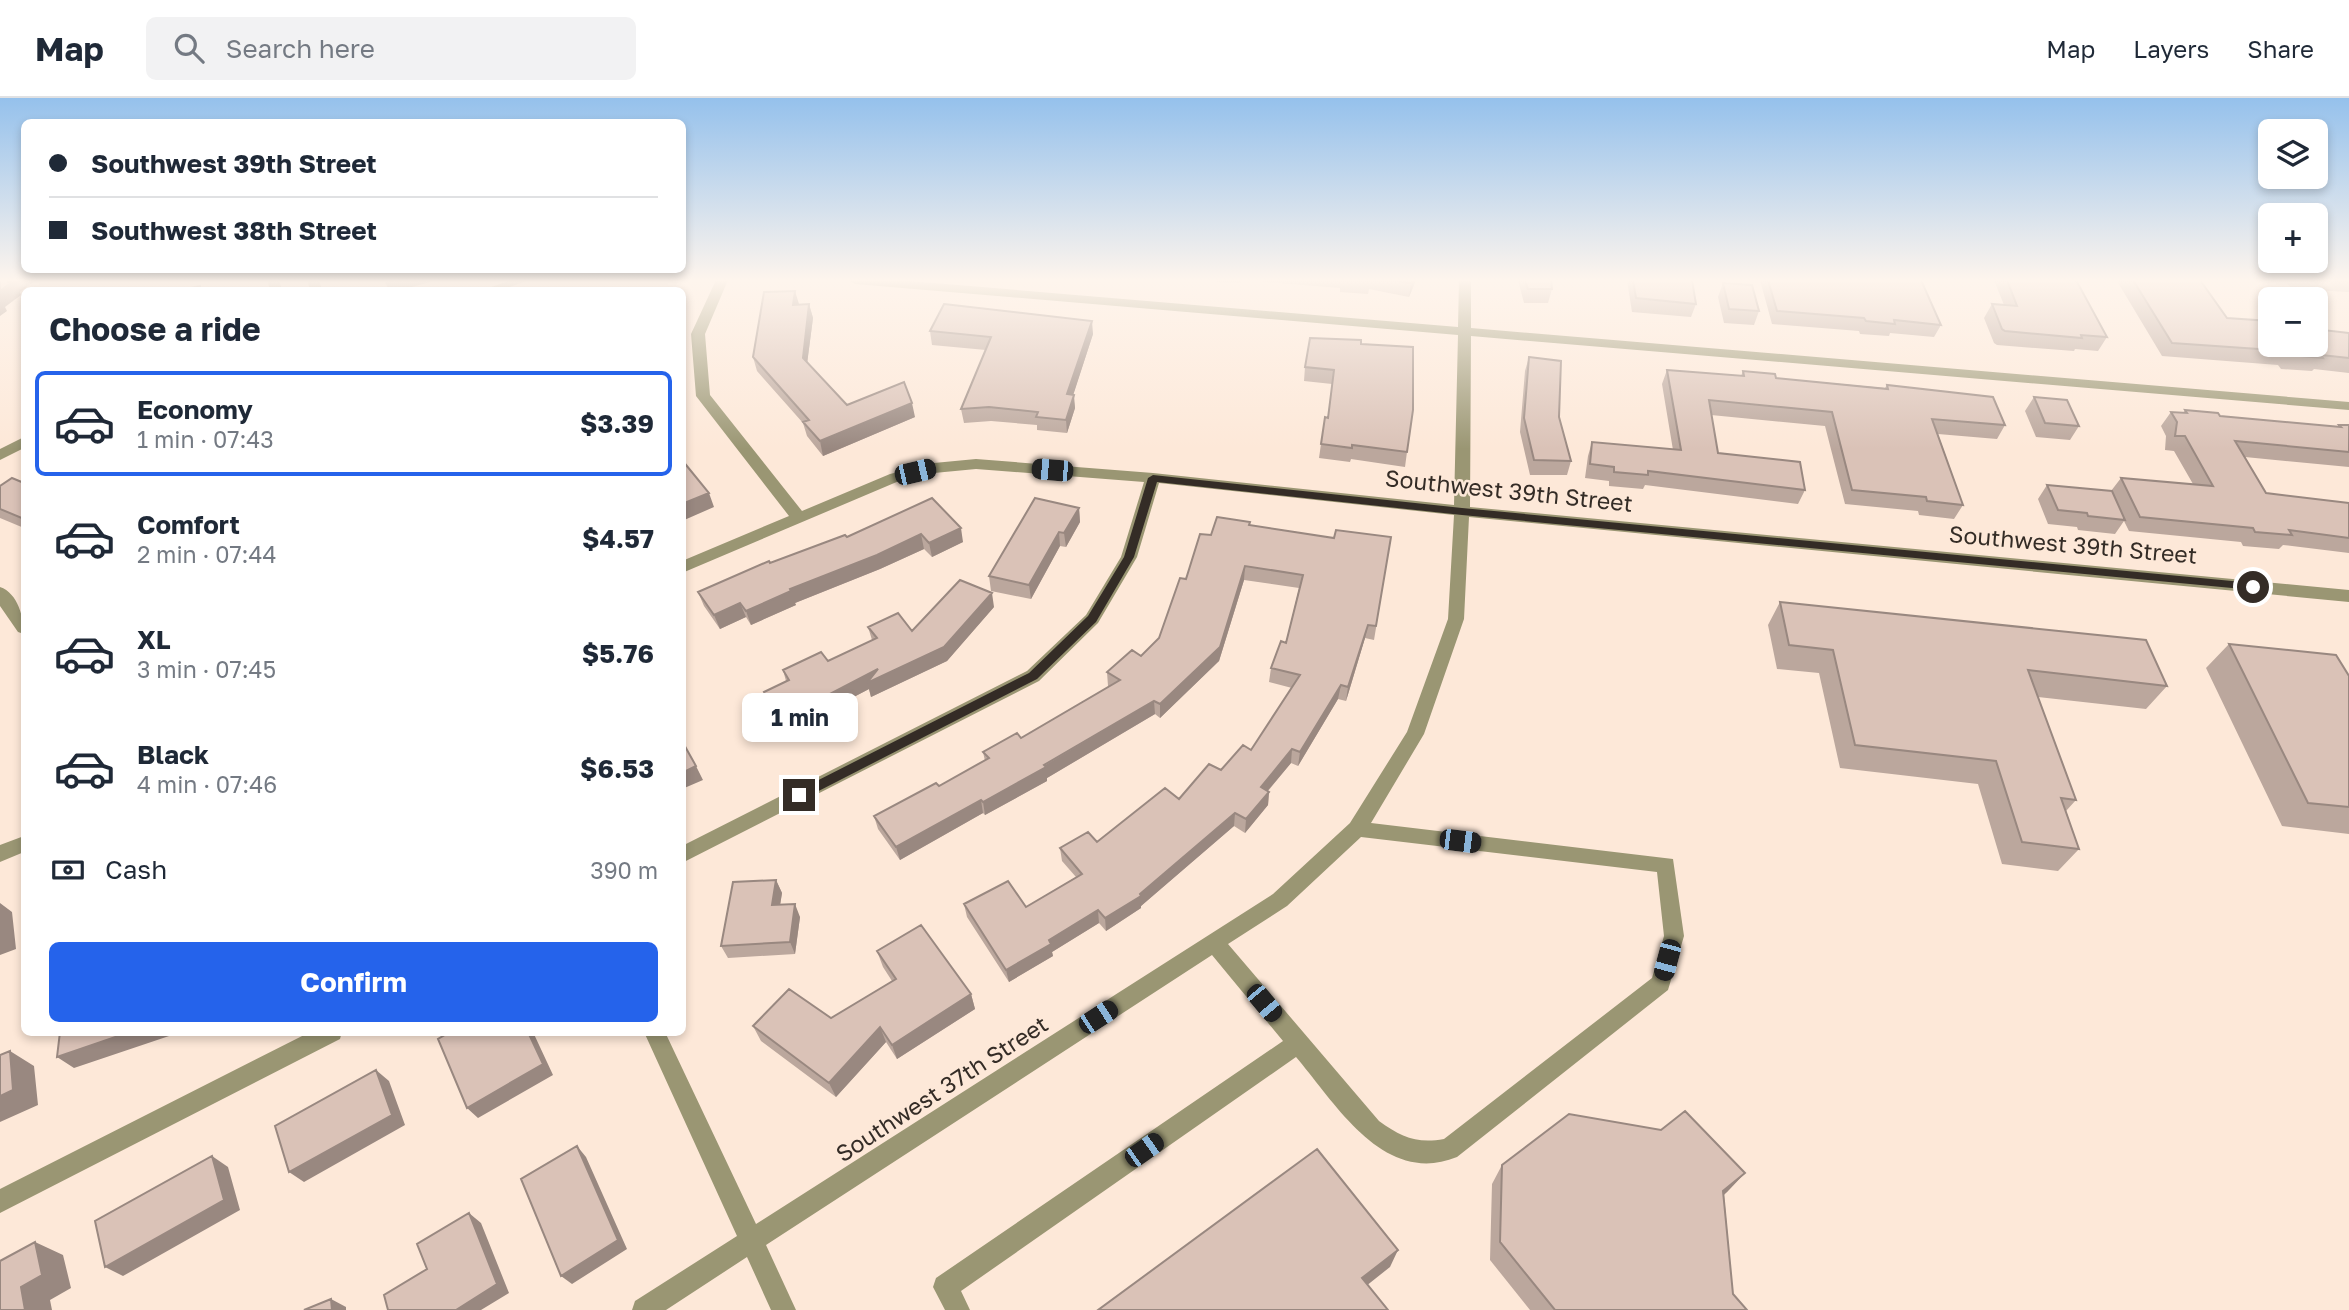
<!DOCTYPE html>
<meta charset="utf-8">
<style>
body{margin:0;font-family:"Golos Text",sans-serif;background:#f2f2f3;color:#1f2937;height:100vh;display:flex;flex-direction:column;font-size:26px;white-space:nowrap}
*{box-sizing:border-box;margin:0}
p{font-size:23px;color:#747a83}
.icon{flex:none;width:38px;height:38px;fill:none;stroke:currentColor;stroke-width:2;stroke-linecap:round;stroke-linejoin:round}
.map{position:relative;flex:1;overflow:hidden}
.panel{position:absolute;left:21px;top:189px;width:665px;height:749px;display:flex;flex-direction:column;background:#fff;border-radius:10px;box-shadow:0 4px 10px #0003}
.panel>*{flex:none}
.top-card{position:absolute;left:21px;top:21px;width:665px;height:154px;border-radius:10px;box-shadow:0 4px 10px #0003;display:grid;align-content:center;height:154px;padding:0 28px;background:#fff}
.fabs{position:absolute;left:2258px;top:21px;display:grid;gap:14px}
.fabs a{display:grid;place-items:center;width:70px;height:70px;border-radius:10px;background:#fff;box-shadow:0 4px 10px #0003;font-size:35px}
.end{position:absolute;width:32px;height:32px;margin:-16px;border:9px solid #342c26;background:#fff;box-shadow:0 0 0 4px #fff}
.from{border-radius:50%}
.bubble{position:absolute;height:49px;border-radius:10px;background:#fff;box-shadow:0 4px 10px #0003;font-size:23px;font-weight:700;line-height:49px;text-align:center}
.car{position:absolute;width:21px;height:42px;margin:-21px -10px;border-radius:9px;box-shadow:0 0 5px 2px #0007;background:linear-gradient(#222 24%,#8ab4d8 0 40%,#222 0 76%,#8ab4d8 0 86%,#222 0)}
.top-card b{display:flex;align-items:center;gap:24px;height:66px;font-size:26px}
.top-card b+b{border-top:2px solid #e0e1e3}
.top-card i{width:18px;height:18px;background:#1f2937}
ul{padding:0;list-style:none}
li{display:flex;align-items:center;gap:21px;height:105px;margin:0 14px 10px;padding:0 14px;border:4px solid transparent;border-radius:10px}
li div{flex:1}
li b{display:block;font-size:26px}
li em{font-style:normal;font-weight:700}
li.selected{border-color:#2563eb}
li>.icon{width:63px;height:63px;stroke-width:1.5}
h2{padding:0 28px;font-size:32px;line-height:84px}
.pay{display:flex;align-items:center;gap:18px;height:77px;padding:0 28px;font-size:26px}
.pay p{margin-inline-start:auto}
.primary-button{display:flex;gap:14px;margin-top:auto;padding:14px 28px}
.primary-button a{flex:1;height:80px;border-radius:10px;background:#2563eb;color:#fff;font-size:28px;font-weight:700;line-height:80px;text-align:center}
header{display:flex;align-items:center;gap:42px;box-sizing:border-box;height:98px;padding:0 35px;background:#fff;border-bottom:2px solid #e0e1e3}
header strong{font-size:33px}
nav{display:flex;gap:38px;margin-inline-start:auto;font-size:24px}
.search{width:490px;height:63px;background:#f2f2f3;display:flex;align-items:center;gap:18px;box-sizing:border-box;padding:0 24px;border-radius:10px;color:#747a83;font-size:26px}
.map>svg:first-child{display:block}
.lines{fill:none;stroke-linecap:round;stroke-linejoin:round}
.minor{fill:#9a9673;fill-rule:evenodd}
.wall{fill:#bba79d}
.shaded-wall{fill:#998880}
.building{fill:#dac2b7;stroke:#998880;stroke-width:2}
.route{fill:#342c26}
.labels{text-anchor:middle;stroke-width:5;stroke-linejoin:round;paint-order:stroke}
.street-label{font-size:23px;fill:#342c26;stroke:#fde8d8}
</style>
<header>
<strong>Map</strong>
<div class="search"><svg class="icon" aria-label="search" viewBox="0 0 24 24"><circle cx="10" cy="10" r="6"/><path d="M15 15l6 6"/></svg>Search here</div>
<nav><a>Map</a><a>Layers</a><a>Share</a></nav>
</header>
<div class="map">
<svg width="2349" height="1212" viewBox="0 0 2349 1212">
<rect width="100%" height="100%" fill="#fde8d8"/>
<g class="lines">
<path class="minor" d="M 267,182 L 279,182 L 282,192 L 270,192 Z
M 307,182 L 319,182 L 322,192 L 310,192 Z
M 511,182 L 530,182 L 501,192 L 483,192 Z
M 716,182 L 728,182 L 705,236 L 710,297 L 802,413 L 890,376 L 934,365 L 976,361 L 1153,375 L 1454,407 L 1458,237 L 855,186 L 849,182 L 898,182 L 1458,229 L 1459,182 L 1471,182 L 1471,230 L 2349,304 L 2349,312 L 1471,238 L 1470,409 L 2349,492 L 2349,504 L 1469,419 L 1464,521 L 1424,636 L 1371,725 L 1673,761 L 1684,838 L 1668,892 L 1457,1059 C 1384,1089 1336,1006 1296,959 L 961,1193 L 970,1212 L 945,1212 L 933,1189 L 936,1180 L 1283,943 L 1212,857 L 766,1147 L 796,1212 L 771,1212 L 747,1159 L 666,1212 L 632,1212 L 635,1203 L 737,1138 L 644,934 L 665,934 L 756,1126 L 1273,796 L 1350,725 L 1407,634 L 1448,521 L 1454,417 L 1159,385 L 1137,459 L 1098,525 L 1039,583 L 682,765 L 682,748 L 1027,573 L 1086,517 L 1121,459 L 1144,384 L 976,371 L 934,375 L 899,383 L 682,475 L 682,463 L 789,418 L 696,298 L 691,236 ZM 1361,739 L 1657,774 L 1664,838 L 1652,880 L 1444,1041 C 1417,1046 1401,1039 1379,1023 L 1228,846 L 1287,808 Z
M 24,339 L 24,350 L 0,362 L 0,351 Z
M 0,489 C 18,495 24,520 24,536 L 18,534 L 0,508 Z
M 24,738 L 24,754 L 0,764 L 0,747 Z
M 310,934 L 342,934 L 340,941 L 0,1115 L 0,1091 Z"/>
</g>
<path class="wall" d="M 1217,182 L 1416,182 L 1409,199 L 1369,191 L 1368,196 L 1340,194 L 1340,190 L 1242,182 L 1241,185 L 1217,184 Z
M 1518,182 L 1551,182 L 1552,191 L 1548,205 L 1524,205 Z
M 1627,182 L 1692,182 L 1696,206 L 1691,219 L 1632,214 Z
M 1760,182 L 1921,182 L 1941,227 L 1934,239 L 1890,235 L 1889,238 L 1860,236 L 1859,233 L 1772,226 Z
M 1994,182 L 2076,182 L 2107,239 L 2098,253 L 2075,251 L 2074,253 L 1997,247 L 1994,245 L 1984,220 L 1992,206 L 2004,207 Z
M 2108,182 L 2200,182 L 2227,220 L 2270,247 L 2349,235 L 2349,275 L 2314,271 L 2312,273 L 2281,271 L 2278,267 L 2162,258 L 2117,183 Z
M 2247,182 L 2349,182 L 2349,194 L 2292,191 L 2287,185 Z
M 1723,185 L 1759,213 L 1754,227 L 1724,225 L 1718,199 Z
M 809,206 L 813,220 L 807,265 L 847,307 L 915,319 L 823,358 L 807,338 L 803,325 L 757,273 L 753,259 L 799,207 Z
M 930,233 L 1093,236 L 1073,297 L 1075,310 L 1067,335 L 1037,332 L 1037,327 L 991,323 L 964,325 L 961,311 L 986,252 L 932,247 Z
M 1361,246 L 1407,354 L 1405,369 L 1351,361 L 1350,364 L 1319,360 L 1321,346 L 1328,320 L 1332,286 L 1304,283 L 1305,269 Z
M 1529,259 L 1559,319 L 1571,363 L 1567,377 L 1530,377 L 1520,334 L 1525,273 Z
M 1667,272 L 1741,278 L 1743,273 L 1776,280 L 1885,290 L 1887,287 L 2005,327 L 1997,341 L 1938,336 L 1963,407 L 1954,421 L 1919,417 L 1918,413 L 1845,406 L 1825,328 L 1711,317 L 1718,355 L 1805,392 L 1798,406 L 1645,387 L 1643,391 L 1609,388 L 1609,383 L 1585,380 L 1588,358 L 1592,344 L 1673,352 L 1662,286 Z
M 2034,299 L 2079,328 L 2070,342 L 2036,339 L 2025,313 Z
M 2185,312 L 2220,318 L 2337,329 L 2339,327 L 2349,327 L 2349,369 L 2245,359 L 2266,395 L 2349,405 L 2349,455 L 2283,447 L 2279,451 L 2243,448 L 2241,444 L 2129,433 L 2124,423 L 2115,436 L 2078,432 L 2077,429 L 2048,426 L 2038,401 L 2047,387 L 2111,393 L 2121,380 L 2193,386 L 2174,353 L 2165,352 L 2166,338 L 2161,328 L 2171,314 L 2183,315 Z
M 24,385 L 24,430 L 0,420 L 0,388 Z
M 932,400 L 963,444 L 932,459 L 924,451 L 880,471 L 795,505 L 796,507 L 751,527 L 746,519 L 720,531 L 704,508 L 698,494 L 770,465 L 847,439 Z
M 1079,410 L 1080,424 L 1066,449 L 1060,448 L 1031,501 L 991,493 L 989,478 Z
M 1250,427 L 1334,440 L 1391,439 L 1374,542 L 1365,540 L 1346,603 L 1338,601 L 1298,668 L 1291,665 L 1268,693 L 1269,694 L 1268,707 L 1245,735 L 1234,728 L 1141,808 L 1141,810 L 1106,833 L 1099,825 L 1052,854 L 1053,858 L 1009,884 L 967,819 L 964,806 L 1026,809 L 1076,779 L 1062,763 L 1060,750 L 1097,744 L 1179,701 L 1251,652 L 1292,590 L 1269,584 L 1271,570 L 1286,545 L 1299,490 L 1244,482 L 1219,563 L 1160,620 L 1155,616 L 1047,680 L 1047,683 L 985,717 L 983,715 L 900,762 L 878,731 L 874,718 L 939,688 L 985,663 L 983,654 L 1021,640 L 1109,589 L 1108,588 L 1107,574 L 1141,558 L 1159,540 L 1186,481 L 1211,437 Z
M 1780,504 L 2167,588 L 2146,611 L 2038,599 L 2076,702 L 2066,713 L 2079,751 L 2058,773 L 2002,766 L 1978,686 L 1840,670 L 1819,575 L 1777,571 L 1768,527 Z
M 994,509 L 947,563 L 871,599 L 869,591 L 787,634 L 769,607 L 764,594 L 786,583 L 783,572 L 828,563 L 872,542 L 868,529 L 912,533 Z
M 2229,546 L 2349,578 L 2349,736 L 2282,728 L 2206,570 Z
M 776,782 L 782,795 L 780,807 L 800,819 L 795,856 L 728,860 L 721,848 Z
M 877,853 L 971,896 L 975,911 L 897,961 L 886,944 L 836,999 L 761,943 L 753,928 L 831,920 L 892,883 L 883,869 Z
M 1502,1067 L 1745,1075 L 1724,1097 L 1733,1196 L 1747,1212 L 1530,1212 L 1490,1162 L 1492,1086 Z"/>
<path class="shaded-wall" d="M 10,182 L 36,182 L 20,194 L 21,197 L 5,209 L 7,213 L 0,218 L 0,193 Z
M 392,182 L 437,182 L 401,192 L 389,192 L 385,184 Z
M 1412,182 L 1416,182 L 1409,199 L 1411,185 Z
M 795,193 L 799,206 L 793,207 Z
M 809,206 L 813,220 L 806,274 L 803,260 Z
M 1092,223 L 1093,236 L 1069,310 L 1067,296 Z
M 1074,297 L 1075,310 L 1067,335 L 1066,322 Z
M 912,305 L 915,319 L 823,358 L 820,343 Z
M 709,395 L 714,409 L 682,423 L 682,406 Z
M 1079,410 L 1080,424 L 1066,449 L 1064,435 Z
M 961,430 L 963,444 L 932,459 L 929,445 Z
M 1059,434 L 1060,448 L 1031,501 L 1029,487 Z
M 921,436 L 924,451 L 880,471 L 795,505 L 796,507 L 751,527 L 746,513 L 790,491 Z
M 1245,468 L 1244,482 L 1219,563 L 1160,620 L 1160,606 Z
M 992,495 L 994,509 L 947,563 L 871,599 L 869,591 L 787,634 L 782,621 Z
M 740,505 L 746,519 L 720,531 L 714,517 Z
M 1368,527 L 1365,540 L 1346,603 L 1348,589 Z
M 1341,587 L 1338,601 L 1298,668 L 1300,654 Z
M 1154,603 L 1155,616 L 1047,680 L 1047,683 L 985,717 L 983,704 Z
M 1292,651 L 1291,665 L 1259,703 L 1261,689 Z
M 696,668 L 703,682 L 682,691 L 682,675 Z
M 1269,694 L 1268,707 L 1245,735 L 1246,721 Z
M 981,702 L 983,715 L 900,762 L 896,749 Z
M 1235,715 L 1234,728 L 1141,808 L 1141,810 L 1106,833 L 1105,820 L 1140,796 Z
M 776,782 L 782,795 L 778,820 L 772,807 Z
M 0,805 L 12,814 L 16,851 L 0,857 Z
M 795,806 L 800,819 L 795,856 L 790,844 Z
M 1098,812 L 1099,825 L 1052,854 L 1053,858 L 1009,884 L 1006,872 L 1049,842 Z
M 971,896 L 975,911 L 897,961 L 892,947 Z
M 880,929 L 886,944 L 836,999 L 829,985 Z
M 130,934 L 175,934 L 175,936 L 74,970 L 57,959 Z
M 528,934 L 533,934 L 553,977 L 478,1020 L 467,1010 Z
M 10,953 L 34,968 L 38,1007 L 0,1024 L 0,998 Z
M 376,972 L 389,983 L 405,1027 L 304,1084 L 289,1074 Z
M 577,1048 L 586,1059 L 627,1151 L 572,1186 L 561,1178 Z
M 212,1058 L 228,1069 L 240,1112 L 123,1178 L 105,1169 Z
M 1745,1075 L 1727,1094 L 1706,1111 L 1723,1093 Z
M 469,1115 L 481,1125 L 509,1195 L 481,1212 L 456,1212 Z
M 35,1144 L 63,1157 L 71,1190 L 50,1202 L 52,1212 L 25,1212 L 21,1189 Z
M 1398,1152 L 1390,1169 L 1356,1196 L 1362,1180 Z
M 331,1201 L 346,1209 L 346,1212 L 332,1212 Z"/>
<path class="building" d="M 0,182 L 10,182 L 8,184 L 12,184 L 0,193 Z
M 1393,182 L 1412,182 L 1411,185 Z
M 1525,182 L 1551,182 L 1552,191 L 1528,191 Z
M 1633,182 L 1692,182 L 1696,206 L 1636,200 Z
M 1768,182 L 1921,182 L 1941,227 L 1894,222 L 1895,226 L 1866,223 L 1864,220 L 1777,213 Z
M 2007,182 L 2076,182 L 2107,239 L 2081,237 L 2082,240 L 2005,233 L 2002,231 L 1992,206 L 2017,208 Z
M 2133,182 L 2200,182 L 2227,220 L 2270,223 L 2270,247 L 2315,247 L 2315,231 L 2349,235 L 2349,260 L 2321,257 L 2323,260 L 2291,257 L 2289,253 L 2172,245 Z
M 1723,185 L 1752,187 L 1759,213 L 1729,211 Z
M 200,188 L 200,192 L 182,192 Z
M 795,193 L 793,207 L 809,206 L 803,260 L 847,307 L 904,284 L 912,305 L 820,343 L 803,324 L 809,322 L 753,259 L 764,194 Z
M 944,206 L 1092,223 L 1067,296 L 1074,297 L 1066,322 L 1036,319 L 1038,314 L 989,309 L 961,311 L 991,239 L 930,233 Z
M 1310,240 L 1361,242 L 1361,246 L 1413,249 L 1413,312 L 1407,354 L 1352,347 L 1352,350 L 1321,346 L 1325,319 L 1328,320 L 1334,272 L 1305,269 Z
M 1529,259 L 1561,263 L 1559,319 L 1571,363 L 1534,362 L 1524,320 Z
M 1667,272 L 1744,278 L 1743,273 L 1775,276 L 1776,280 L 1888,291 L 1887,287 L 1993,299 L 2005,327 L 1932,321 L 1963,407 L 1927,403 L 1926,399 L 1852,392 L 1832,314 L 1709,302 L 1718,355 L 1800,364 L 1805,392 L 1648,373 L 1648,377 L 1614,374 L 1614,369 L 1590,366 L 1592,344 L 1681,352 Z
M 2034,299 L 2067,302 L 2079,328 L 2045,325 Z
M 2185,312 L 2218,315 L 2220,318 L 2341,329 L 2339,327 L 2349,327 L 2349,354 L 2235,343 L 2266,395 L 2349,405 L 2349,440 L 2289,432 L 2292,437 L 2255,434 L 2253,430 L 2140,419 L 2121,380 L 2213,388 L 2185,338 L 2175,338 L 2177,324 L 2171,314 L 2187,315 Z
M 682,362 L 709,395 L 682,406 Z
M 12,380 L 24,385 L 24,421 L 0,411 L 0,388 Z
M 2047,387 L 2112,393 L 2125,422 L 2088,418 L 2087,415 L 2058,412 Z
M 932,400 L 961,430 L 929,445 L 921,436 L 877,457 L 790,491 L 791,493 L 746,513 L 740,505 L 714,517 L 698,494 L 769,463 L 770,465 L 845,437 L 847,439 Z
M 1035,400 L 1079,410 L 1064,435 L 1059,434 L 1029,487 L 989,478 Z
M 1217,419 L 1250,424 L 1249,427 L 1334,440 L 1336,432 L 1391,439 L 1376,528 L 1368,527 L 1348,589 L 1341,587 L 1300,654 L 1292,651 L 1261,689 L 1269,694 L 1246,721 L 1235,715 L 1140,796 L 1141,798 L 1105,820 L 1098,812 L 1049,842 L 1051,846 L 1006,872 L 964,806 L 1008,783 L 1026,809 L 1082,776 L 1060,750 L 1088,734 L 1097,744 L 1165,690 L 1179,701 L 1209,666 L 1221,672 L 1243,647 L 1251,652 L 1300,577 L 1271,570 L 1281,543 L 1286,545 L 1303,477 L 1245,468 L 1220,549 L 1160,606 L 1154,603 L 1044,667 L 1046,669 L 983,704 L 981,702 L 896,749 L 874,718 L 936,685 L 939,688 L 989,660 L 983,654 L 1017,635 L 1021,640 L 1120,582 L 1107,574 L 1132,552 L 1141,558 L 1159,540 L 1180,480 L 1186,481 L 1200,436 L 1211,437 Z
M 960,482 L 992,495 L 944,549 L 867,585 L 878,571 L 782,621 L 764,594 L 789,582 L 783,572 L 821,554 L 828,563 L 877,540 L 868,529 L 898,515 L 912,533 Z
M 1780,504 L 2146,542 L 2167,588 L 2028,572 L 2076,702 L 2061,700 L 2079,751 L 2022,744 L 1996,663 L 1855,647 L 1833,552 L 1789,547 Z
M 2229,546 L 2336,557 L 2349,578 L 2349,709 L 2308,705 Z
M 682,643 L 696,668 L 682,675 Z
M 776,782 L 772,807 L 795,806 L 790,844 L 721,848 L 733,784 Z
M 921,827 L 971,896 L 892,947 L 880,929 L 829,985 L 753,928 L 789,891 L 831,920 L 896,881 L 877,853 Z
M 60,934 L 130,934 L 57,959 Z
M 450,934 L 528,934 L 543,966 L 467,1010 L 438,941 Z
M 10,953 L 13,992 L 0,998 L 0,957 Z
M 376,972 L 392,1017 L 289,1074 L 275,1028 Z
M 1685,1013 L 1745,1075 L 1723,1093 L 1733,1196 L 1747,1212 L 1555,1212 L 1500,1144 L 1502,1067 L 1569,1016 L 1661,1032 Z
M 577,1048 L 618,1142 L 561,1178 L 521,1081 Z
M 1317,1051 L 1398,1152 L 1362,1180 L 1388,1212 L 1098,1212 Z
M 212,1058 L 224,1102 L 105,1169 L 95,1123 Z
M 469,1115 L 497,1186 L 456,1212 L 388,1212 L 384,1197 L 427,1171 L 417,1146 Z
M 35,1144 L 42,1177 L 21,1189 L 25,1212 L 0,1212 L 0,1163 Z
M 331,1201 L 332,1212 L 304,1212 Z"/>
<linearGradient id="sky" x2="0" y2="1"><stop stop-color="#95c1ec"/><stop offset="0.52" stop-color="#fef5ed"/><stop offset="1" stop-color="#fef5ed" stop-opacity="0"/></linearGradient>
<rect width="2349" height="351" fill="url(#sky)"/>
<path class="route" d="M 1153,377 L 1462,410 L 2253,485 L 2259,489 L 2253,492 L 1462,417 L 1157,384 L 1134,459 L 1096,524 L 1037,581 L 803,701 L 795,701 L 795,694 L 1029,575 L 1088,518 L 1124,459 L 1148,380 Z"/>
<g class="labels">
<g class="street-label">
<text transform="translate(1509 393) rotate(6)" y="8">Southwest 39th Street</text>
<text transform="translate(2073 447) rotate(5)" y="8">Southwest 39th Street</text>
<text transform="translate(942 991) rotate(-33)" y="8">Southwest 37th Street</text>
</g>
</g>
</svg>
<div class="fabs">
<a><svg class="icon" aria-label="layers" viewBox="0 0 24 24"><path d="M12 4l9 5-9 5-9-5zM3 14l9 5 9-5"/></svg></a>
<a>+</a>
<a>−</a>
</div>
<i class="end from" style="left:2253px;top:489px"></i>
<i class="end" style="left:799px;top:697px"></i>
<div class="bubble" style="left:742px;top:595px;width:116px">1 min</div>
<i class="car" style="left:1052px;top:372px;rotate:275deg"></i>
<i class="car" style="left:915px;top:374px;rotate:77deg"></i>
<i class="car" style="left:1460px;top:743px;rotate:97deg"></i>
<i class="car" style="left:1667px;top:862px;rotate:195deg"></i>
<i class="car" style="left:1264px;top:905px;rotate:140deg"></i>
<i class="car" style="left:1098px;top:919px;rotate:57deg"></i>
<i class="car" style="left:1144px;top:1052px;rotate:55deg"></i>
<div class="top-card">
<b><i class="from"></i>Southwest 39th Street</b>
<b><i></i>Southwest 38th Street</b>
</div>
<section class="panel">
<h2>Choose a ride</h2>
<ul>
<li class="selected"><svg class="icon" aria-label="car" viewBox="0 0 24 24"><path d="M5 17H2v-5l4-1 3-4h7l3 4 3 1v5h-3M9 17h6M6 11h13"/><circle cx="7" cy="17" r="2"/><circle cx="17" cy="17" r="2"/></svg><div><b>Economy</b><p>1 min · 07:43</p></div><em>$3.39</em></li>
<li><svg class="icon" aria-label="car" viewBox="0 0 24 24"><path d="M5 17H2v-5l4-1 3-4h7l3 4 3 1v5h-3M9 17h6M6 11h13"/><circle cx="7" cy="17" r="2"/><circle cx="17" cy="17" r="2"/></svg><div><b>Comfort</b><p>2 min · 07:44</p></div><em>$4.57</em></li>
<li><svg class="icon" aria-label="car" viewBox="0 0 24 24"><path d="M5 17H2v-5l4-1 3-4h7l3 4 3 1v5h-3M9 17h6M6 11h13"/><circle cx="7" cy="17" r="2"/><circle cx="17" cy="17" r="2"/></svg><div><b>XL</b><p>3 min · 07:45</p></div><em>$5.76</em></li>
<li><svg class="icon" aria-label="car" viewBox="0 0 24 24"><path d="M5 17H2v-5l4-1 3-4h7l3 4 3 1v5h-3M9 17h6M6 11h13"/><circle cx="7" cy="17" r="2"/><circle cx="17" cy="17" r="2"/></svg><div><b>Black</b><p>4 min · 07:46</p></div><em>$6.53</em></li>
</ul>
<div class="pay"><svg class="icon" aria-label="cash" viewBox="0 0 24 24"><path d="M3 7h18v10H3z"/><circle cx="12" cy="12" r="2"/></svg>Cash<p>390 m</p></div>
<div class="primary-button"><a>Confirm</a></div>
</section>
</div>
